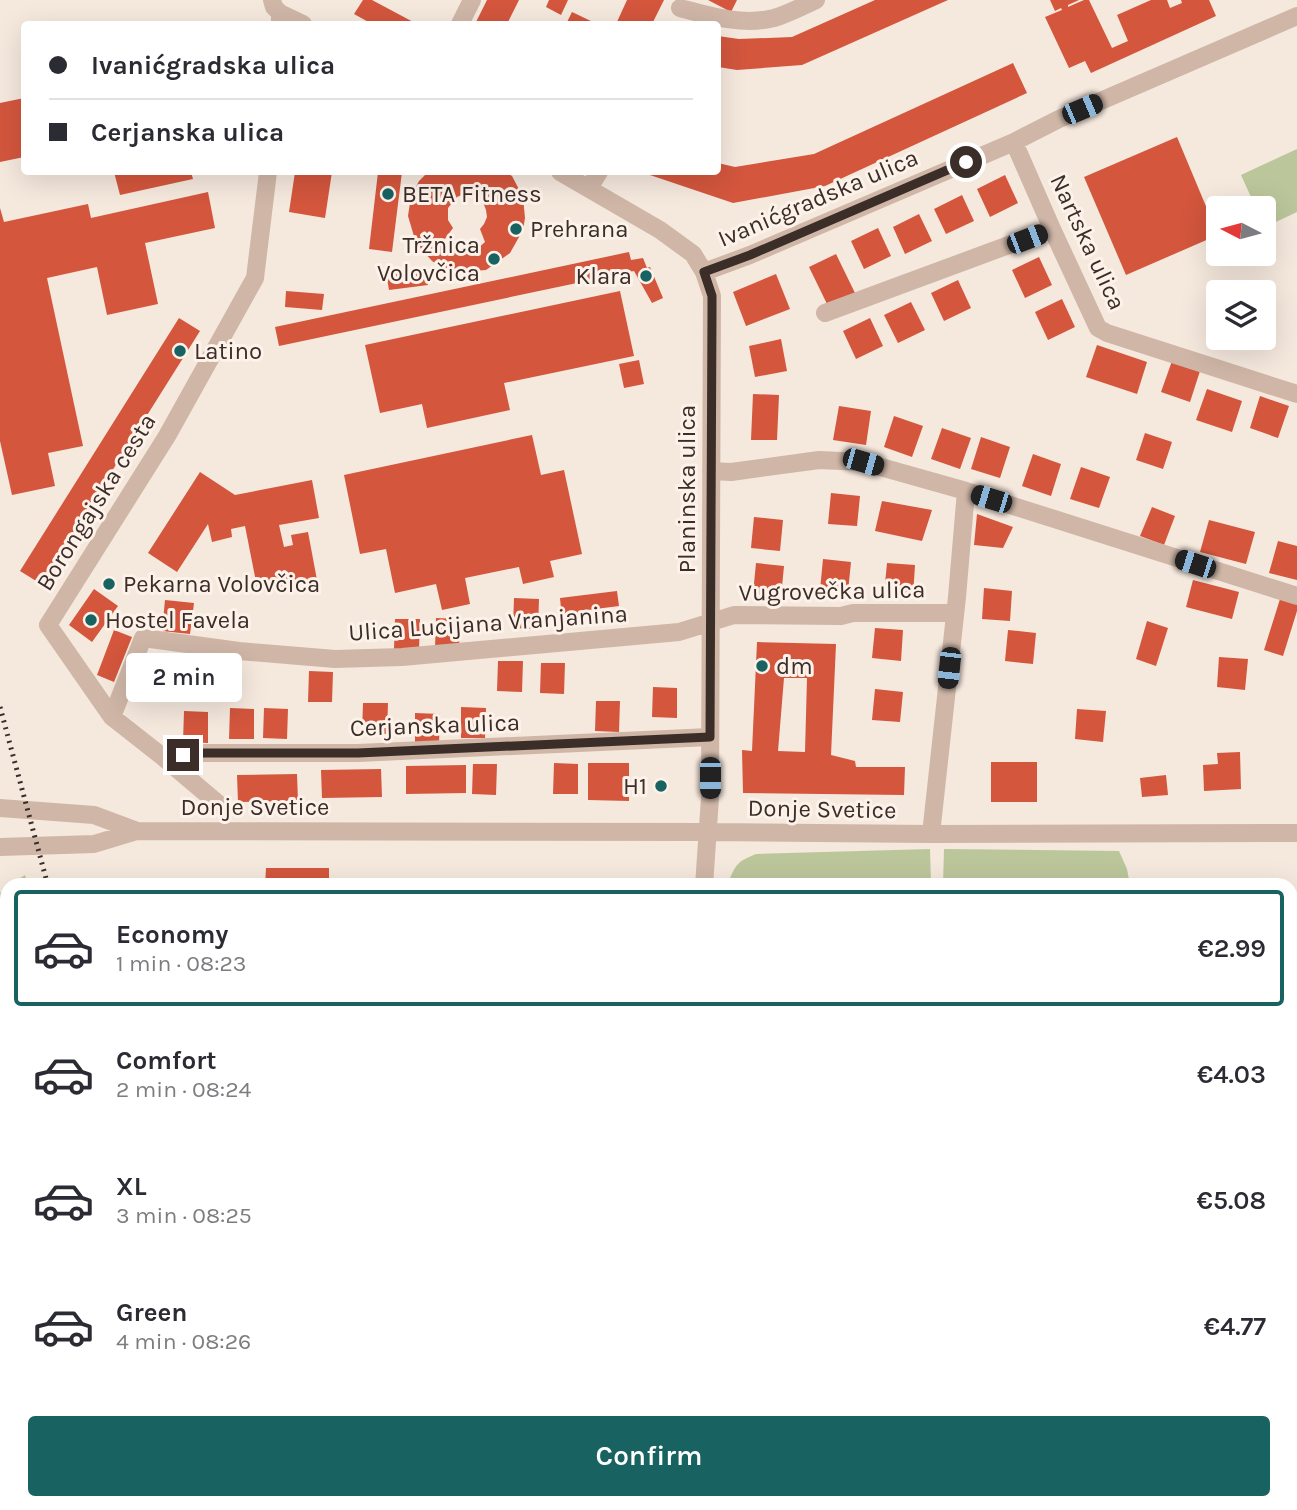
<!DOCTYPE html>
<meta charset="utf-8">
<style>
body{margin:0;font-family:Karla,sans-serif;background:#f2f2f3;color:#2b2b33;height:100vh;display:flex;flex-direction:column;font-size:26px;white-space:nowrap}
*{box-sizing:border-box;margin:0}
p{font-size:23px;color:#7c7c81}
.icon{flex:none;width:38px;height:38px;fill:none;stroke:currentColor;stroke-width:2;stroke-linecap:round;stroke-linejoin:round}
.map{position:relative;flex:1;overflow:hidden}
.side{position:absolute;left:0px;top:878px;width:1298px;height:632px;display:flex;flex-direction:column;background:#fff;border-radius:21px 21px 0 0;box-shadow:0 7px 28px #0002}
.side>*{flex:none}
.top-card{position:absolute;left:21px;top:21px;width:700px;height:154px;border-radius:7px;box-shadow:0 7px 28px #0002;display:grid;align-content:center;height:154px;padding:0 28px;background:#fff}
.needle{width:46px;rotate:276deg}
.fabs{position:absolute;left:1206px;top:196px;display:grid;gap:14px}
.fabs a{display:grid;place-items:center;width:70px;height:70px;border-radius:7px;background:#fff;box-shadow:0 7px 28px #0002;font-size:35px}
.end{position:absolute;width:32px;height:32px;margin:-16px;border:9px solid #3b2d28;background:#fff;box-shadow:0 0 0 4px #fff}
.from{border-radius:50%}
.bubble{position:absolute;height:49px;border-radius:7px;background:#fff;box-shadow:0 7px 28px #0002;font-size:23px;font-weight:600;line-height:49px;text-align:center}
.car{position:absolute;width:21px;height:42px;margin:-21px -10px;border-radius:9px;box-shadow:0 0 5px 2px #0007;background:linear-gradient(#222 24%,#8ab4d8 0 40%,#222 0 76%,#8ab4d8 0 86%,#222 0)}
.top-card b{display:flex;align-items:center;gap:24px;height:66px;font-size:26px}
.top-card b+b{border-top:2px solid #e1e1e2}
.top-card i{width:18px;height:18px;background:#2b2b33}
ul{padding:12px 0 0;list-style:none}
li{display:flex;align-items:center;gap:21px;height:116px;margin:0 14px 10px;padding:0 14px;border:4px solid transparent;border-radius:7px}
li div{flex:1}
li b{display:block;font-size:26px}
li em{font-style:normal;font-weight:600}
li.current{border-color:#186261}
li>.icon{width:63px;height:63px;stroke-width:1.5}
.action{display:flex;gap:14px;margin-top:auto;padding:14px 28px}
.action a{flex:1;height:80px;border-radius:7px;background:#186261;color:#fff;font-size:28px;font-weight:600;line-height:80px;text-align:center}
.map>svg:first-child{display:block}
.green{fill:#bbc69b}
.building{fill:#d3563d;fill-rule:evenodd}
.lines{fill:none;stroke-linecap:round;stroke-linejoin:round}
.minor{stroke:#cfb6a7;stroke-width:18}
.major{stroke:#7e6258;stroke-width:18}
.rail{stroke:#3b2d28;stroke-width:5;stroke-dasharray:2 5;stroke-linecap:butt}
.route{stroke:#3b2d28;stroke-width:9}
.poi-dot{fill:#186261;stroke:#fcf2ea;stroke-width:2.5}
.labels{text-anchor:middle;stroke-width:6;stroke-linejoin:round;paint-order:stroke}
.poi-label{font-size:24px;fill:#3b2d28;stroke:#fcf2ea;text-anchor:start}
.street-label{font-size:24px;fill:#3b2d28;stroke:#fcf2ea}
</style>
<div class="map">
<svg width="1297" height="1510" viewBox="0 0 1297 1510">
<rect width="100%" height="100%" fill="#f5e8dd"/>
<path class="green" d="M 1297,149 L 1297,212 L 1265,227 L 1264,208 L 1256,208 L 1241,175 Z
M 930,849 L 931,885 L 727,885 L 727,882 L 729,881 C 736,863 739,861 756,854 Z
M 944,849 L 1119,851 L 1127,869 L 1130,885 L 943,885 Z
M 25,875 L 28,885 L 7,886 L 7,966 L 0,940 L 0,893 L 7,886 Z
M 354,1503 L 449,1503 L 451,1510 L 353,1510 Z"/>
<path class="building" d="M 363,0 L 372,0 L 417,24 L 372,24 L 354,14 Z
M 487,0 L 519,0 L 507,24 L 475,24 Z
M 549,0 L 568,0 L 561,15 L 546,7 Z
M 627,0 L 664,0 L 652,24 L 616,24 Z
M 708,0 L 737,0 L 731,12 Z
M 875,0 L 948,0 L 802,65 L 737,70 L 718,67 L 718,36 L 739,39 L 792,37 Z
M 1050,0 L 1079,0 L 1068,5 L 1068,7 L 1084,0 L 1089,0 L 1112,48 L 1128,41 L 1117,15 L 1151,0 L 1167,0 L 1170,8 L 1182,3 L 1181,0 L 1209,0 L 1216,16 L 1091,73 L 1085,61 L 1069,68 L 1045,17 L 1062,10 L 1061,8 L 1055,11 Z
M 572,12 L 593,22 L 592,24 L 566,24 Z
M 1013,63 L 1027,93 L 825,186 L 733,203 L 641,172 L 718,172 L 718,163 L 735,167 L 814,154 Z
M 24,98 L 24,157 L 0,162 L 0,103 Z
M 1177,137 L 1218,235 L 1126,275 L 1084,177 Z
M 114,172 L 191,172 L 193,179 L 120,195 Z
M 295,172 L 332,172 L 325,218 L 289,212 Z
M 378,172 L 402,172 L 392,252 L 369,249 Z
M 428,172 L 505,172 L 512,176 L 523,197 L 525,218 L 523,230 L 510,253 L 486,270 L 460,272 L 441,267 L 432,261 L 416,243 L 408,216 L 411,196 L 419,181 ZM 464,194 L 477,197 L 483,202 L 486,210 L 487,217 L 484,224 L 480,229 L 485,242 L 476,250 L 462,251 L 451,247 L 444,240 L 453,228 L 448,220 L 448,208 L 457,197 Z
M 1005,175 L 1018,203 L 990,217 L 977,189 Z
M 208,192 L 215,228 L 145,243 L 158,304 L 107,315 L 97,267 L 47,278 L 83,446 L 48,453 L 55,486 L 12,495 L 0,441 L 0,208 L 4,222 L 88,204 L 91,218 Z
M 962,195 L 974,221 L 946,234 L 934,209 Z
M 919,214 L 932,241 L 905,254 L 893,227 Z
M 878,228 L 891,256 L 864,269 L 851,241 Z
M 629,252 L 631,260 L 643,258 L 647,268 L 650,267 L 663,298 L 652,303 L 634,271 L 279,346 L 275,327 Z
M 836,254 L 855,293 L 828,306 L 809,267 Z
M 1039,257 L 1052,285 L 1025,298 L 1012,270 Z
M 425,267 L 428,285 L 389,290 L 386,272 Z
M 776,274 L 790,309 L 746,326 L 733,292 Z
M 958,280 L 971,308 L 944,321 L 931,293 Z
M 286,291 L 324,294 L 322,310 L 285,307 Z
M 620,291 L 634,356 L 504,383 L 510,410 L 427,428 L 422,404 L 380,413 L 365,345 Z
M 1062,299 L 1075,327 L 1048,340 L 1035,312 Z
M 911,302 L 925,330 L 898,343 L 884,315 Z
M 179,318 L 200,331 L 41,584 L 20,571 Z
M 870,318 L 883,346 L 856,359 L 843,331 Z
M 781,339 L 787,371 L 755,377 L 749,346 Z
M 1097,345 L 1147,362 L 1137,394 L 1086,377 Z
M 639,360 L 644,384 L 624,388 L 619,364 Z
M 1172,361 L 1200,371 L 1190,402 L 1161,392 Z
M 1207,389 L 1242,401 L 1232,432 L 1196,420 Z
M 753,394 L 779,395 L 777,440 L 751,440 Z
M 1260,396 L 1289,406 L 1278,438 L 1250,428 Z
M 839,406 L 871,411 L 866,445 L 833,440 Z
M 894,416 L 923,426 L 912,457 L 884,447 Z
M 942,428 L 971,438 L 960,469 L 931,459 Z
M 1145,433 L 1172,442 L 1163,469 L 1136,460 Z
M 532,435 L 541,475 L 564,470 L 582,554 L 550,561 L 554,577 L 523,584 L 519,567 L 465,578 L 470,604 L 442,610 L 436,584 L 395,593 L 386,549 L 360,554 L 344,475 Z
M 981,437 L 1010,447 L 1000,478 L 971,469 Z
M 1033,454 L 1061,464 L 1051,496 L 1022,486 Z
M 1081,467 L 1110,477 L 1099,508 L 1070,499 Z
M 200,472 L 235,495 L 312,480 L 319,518 L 279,525 L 284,547 L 293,545 L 291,535 L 308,532 L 317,580 L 258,592 L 245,526 L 231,529 L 232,537 L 212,542 L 208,524 L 177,572 L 148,553 Z
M 831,493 L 860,496 L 857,526 L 828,524 Z
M 882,501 L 932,510 L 922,541 L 875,531 Z
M 1152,507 L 1175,516 L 1164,545 L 1140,536 Z
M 977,514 L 1013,527 L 1003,548 L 974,545 Z
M 754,517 L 783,520 L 780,551 L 751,548 Z
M 1209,520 L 1255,532 L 1246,564 L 1200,552 Z
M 1278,541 L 1297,546 L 1297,580 L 1269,573 Z
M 823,559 L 851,562 L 848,592 L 820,590 Z
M 756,563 L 784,566 L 781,597 L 753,594 Z
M 887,563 L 915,565 L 913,596 L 884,594 Z
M 1193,580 L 1239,592 L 1232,619 L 1186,607 Z
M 984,588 L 1012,591 L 1010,621 L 982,619 Z
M 94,589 L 118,606 L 92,642 L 69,625 Z
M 617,591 L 619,606 L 580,611 L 581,617 L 562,619 L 560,598 Z
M 514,598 L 539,599 L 538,629 L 513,628 Z
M 1280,599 L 1297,604 L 1297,611 L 1283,656 L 1264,650 Z
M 165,600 L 194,603 L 190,634 L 162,631 Z
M 436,618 L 460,619 L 459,649 L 435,648 Z
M 395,619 L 420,619 L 419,650 L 394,649 Z
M 1147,621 L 1168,628 L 1156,666 L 1136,659 Z
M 875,628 L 903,630 L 901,661 L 872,658 Z
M 114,630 L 132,637 L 114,682 L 97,675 Z
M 1008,630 L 1036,633 L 1033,664 L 1005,661 Z
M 757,642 L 836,644 L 831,755 L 855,761 L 856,767 L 905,767 L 904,795 L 743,793 L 742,750 L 752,751 ZM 784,678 L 807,678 L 805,752 L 778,751 Z
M 147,656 L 169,660 L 164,681 L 144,678 Z
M 1219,657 L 1248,659 L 1245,690 L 1217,687 Z
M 498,661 L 523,661 L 522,692 L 497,691 Z
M 541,663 L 565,663 L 564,694 L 540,693 Z
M 309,671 L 333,672 L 332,702 L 308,702 Z
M 653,687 L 677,688 L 677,718 L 652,717 Z
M 875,689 L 903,692 L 900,722 L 872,720 Z
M 596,701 L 620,701 L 619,732 L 595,731 Z
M 363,703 L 388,703 L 387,734 L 362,733 Z
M 461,707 L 486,708 L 485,738 L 461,738 Z
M 230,708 L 254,709 L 254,739 L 229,739 Z
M 264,708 L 288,709 L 287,739 L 263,738 Z
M 1077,709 L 1106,711 L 1103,742 L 1075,739 Z
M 184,711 L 208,712 L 208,743 L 183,742 Z
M 415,713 L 440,714 L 439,744 L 415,744 Z
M 1240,752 L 1241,789 L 1204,791 L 1203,765 L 1218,764 L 1217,753 Z
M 991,762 L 1037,762 L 1037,802 L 991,802 Z
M 554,763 L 578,764 L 578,794 L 553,794 Z
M 588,763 L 629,763 L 629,801 L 588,800 Z
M 473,764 L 497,764 L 496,795 L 472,794 Z
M 466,765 L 466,793 L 406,794 L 406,766 Z
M 381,769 L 382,797 L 322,798 L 321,770 Z
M 297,774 L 298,801 L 238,802 L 237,775 Z
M 1166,775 L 1168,795 L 1142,797 L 1140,778 Z
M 266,868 L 329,868 L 329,881 L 363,883 L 363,886 L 265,886 Z
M 0,1212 L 1,1212 L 7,1245 L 7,1258 L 0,1260 Z
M 291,1503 L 320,1503 L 320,1510 L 291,1510 Z
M 695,1503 L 724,1503 L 729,1510 L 699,1510 Z
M 821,1503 L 871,1503 L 873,1510 L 819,1510 L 818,1505 Z"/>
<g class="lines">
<path class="minor" d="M 272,0 L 274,7 L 280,13 L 280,24
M 680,8 C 710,16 743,26 774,18 C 788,14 803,6 816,0
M 280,13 L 303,24
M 460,24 L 472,0
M 1014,142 L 1052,229 L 1098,328 L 1107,333 L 1297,394
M 560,172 L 660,230 L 693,254 L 704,272 L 712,296 L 710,798 L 704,886
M 589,188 L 599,172
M 704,272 L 750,255 L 1014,142 L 1059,119 L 1297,16
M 825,313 L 1052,229
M 711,471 L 731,472 L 819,460 L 863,462 L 966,491 L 1297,596
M 112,717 L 143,638 L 239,651 L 335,659 L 402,657 L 679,632 L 734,615 L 841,616 L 853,613 L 955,613
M 163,757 L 204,753 L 358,753 L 710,737
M 221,806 L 163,757 L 112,717 L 48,625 L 167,436 L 255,278 L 268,172
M 0,808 L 94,815 L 137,831
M 931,834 L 957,597 L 966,491
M 0,847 L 94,844 L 137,831 L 708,832 L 931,834 L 1297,833
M 1292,1180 L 1297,1180
M 0,1298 L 7,1297
M 1292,1310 L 1297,1309
M 1292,1360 L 1297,1355
M 1292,1427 L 1297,1422
M 603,1503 L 610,1510
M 915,1503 L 918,1510
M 974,1510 L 981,1503
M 1108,1510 L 1117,1503
M 1192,1510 L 1200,1503"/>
<path class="major" d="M 0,1068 L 7,1093
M 121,1503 L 123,1510"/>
<path class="rail" d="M 0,707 L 48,886
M 217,1503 L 219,1510"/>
</g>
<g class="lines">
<path class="route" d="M 183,755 L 204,753 L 358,753 L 710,737 L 712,312 L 712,296 L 704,272 L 750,255 L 966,162"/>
</g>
<g class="poi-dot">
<circle cx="388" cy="194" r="7"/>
<circle cx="516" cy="229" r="7"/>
<circle cx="494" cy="259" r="7"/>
<circle cx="646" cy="276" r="7"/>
<circle cx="180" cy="351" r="7"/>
<circle cx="109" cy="584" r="7"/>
<circle cx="91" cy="620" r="7"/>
<circle cx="762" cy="666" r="7"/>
<circle cx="661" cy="786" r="7"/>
</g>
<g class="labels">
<g class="poi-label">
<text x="402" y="202">BETA Fitness</text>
<text x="530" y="237">Prehrana</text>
<text x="480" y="253" text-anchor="end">Tržnica<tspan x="480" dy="28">Volovčica</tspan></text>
<text x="632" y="284" text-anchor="end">Klara</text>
<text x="194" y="359">Latino</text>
<text x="123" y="592">Pekarna Volovčica</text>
<text x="105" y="628">Hostel Favela</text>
<text x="776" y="674">dm</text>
<text x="647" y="794" text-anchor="end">H1</text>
</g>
<g class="street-label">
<text transform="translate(818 198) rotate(-23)" y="8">Ivanićgradska ulica</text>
<text transform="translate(1088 242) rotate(65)" y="8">Nartska ulica</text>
<text transform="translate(687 489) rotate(-90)" y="8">Planinska ulica</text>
<text transform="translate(96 502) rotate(-58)" y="8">Borongajska cesta</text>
<text transform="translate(832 591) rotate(-1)" y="8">Vugrovečka ulica</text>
<text transform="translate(488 623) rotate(-4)" y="8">Ulica Lucijana Vranjanina</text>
<text transform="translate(435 725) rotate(-2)" y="8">Cerjanska ulica</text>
<text x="255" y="815">Donje Svetice</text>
<text transform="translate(822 809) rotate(1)" y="8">Donje Svetice</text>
</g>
</g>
</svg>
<div class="fabs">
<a><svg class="needle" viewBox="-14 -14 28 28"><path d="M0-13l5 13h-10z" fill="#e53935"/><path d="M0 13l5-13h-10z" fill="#7c7c81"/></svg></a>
<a><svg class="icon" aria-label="layers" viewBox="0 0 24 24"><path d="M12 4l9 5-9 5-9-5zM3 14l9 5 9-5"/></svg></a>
</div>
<i class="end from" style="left:966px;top:162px"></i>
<i class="end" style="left:183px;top:755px"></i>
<div class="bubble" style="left:126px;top:653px;width:116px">2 min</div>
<i class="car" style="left:1082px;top:109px;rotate:67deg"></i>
<i class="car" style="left:1027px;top:239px;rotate:69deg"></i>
<i class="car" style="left:863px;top:462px;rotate:106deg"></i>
<i class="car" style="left:991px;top:499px;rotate:287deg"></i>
<i class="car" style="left:1195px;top:564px;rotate:288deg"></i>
<i class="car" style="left:949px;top:668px;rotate:186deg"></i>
<i class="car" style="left:710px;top:778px;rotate:180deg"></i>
<div class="top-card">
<b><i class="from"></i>Ivanićgradska ulica</b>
<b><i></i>Cerjanska ulica</b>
</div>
<section class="side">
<ul>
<li class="current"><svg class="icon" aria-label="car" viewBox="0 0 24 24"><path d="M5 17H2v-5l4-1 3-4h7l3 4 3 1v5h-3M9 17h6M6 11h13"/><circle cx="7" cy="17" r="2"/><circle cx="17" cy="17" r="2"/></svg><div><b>Economy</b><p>1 min · 08:23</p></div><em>€2.99</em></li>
<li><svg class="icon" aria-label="car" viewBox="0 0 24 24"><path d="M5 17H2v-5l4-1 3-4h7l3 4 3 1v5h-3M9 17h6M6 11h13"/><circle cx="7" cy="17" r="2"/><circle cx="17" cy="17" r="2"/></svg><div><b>Comfort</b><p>2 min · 08:24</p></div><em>€4.03</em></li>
<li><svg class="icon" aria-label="car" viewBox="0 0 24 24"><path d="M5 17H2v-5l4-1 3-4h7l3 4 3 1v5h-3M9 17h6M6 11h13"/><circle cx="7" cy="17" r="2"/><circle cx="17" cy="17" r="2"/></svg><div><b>XL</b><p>3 min · 08:25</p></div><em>€5.08</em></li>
<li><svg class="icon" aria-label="car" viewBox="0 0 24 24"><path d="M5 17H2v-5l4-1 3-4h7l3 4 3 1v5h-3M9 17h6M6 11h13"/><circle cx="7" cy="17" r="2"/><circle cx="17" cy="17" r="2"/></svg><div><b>Green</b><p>4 min · 08:26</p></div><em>€4.77</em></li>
</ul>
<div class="action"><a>Confirm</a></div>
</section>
</div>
